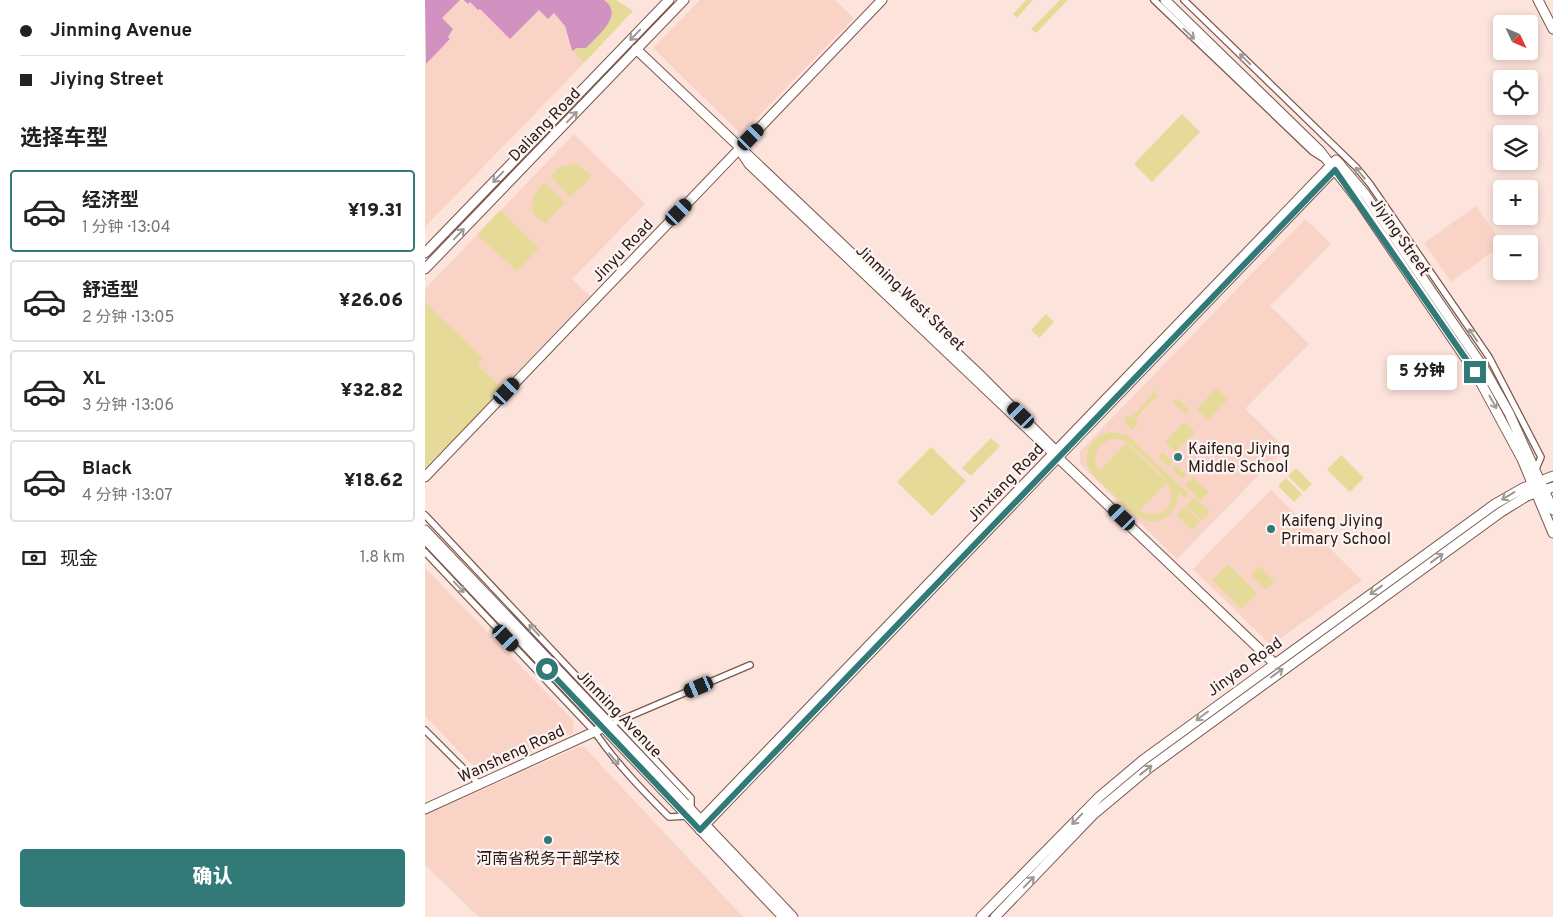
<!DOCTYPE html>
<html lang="zh">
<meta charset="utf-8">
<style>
body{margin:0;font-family:Overpass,"Noto Sans SC",sans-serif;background:#f6f6f6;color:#222;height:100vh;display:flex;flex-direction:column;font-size:19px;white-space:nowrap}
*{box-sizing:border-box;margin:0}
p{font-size:16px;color:#767676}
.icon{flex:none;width:28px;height:28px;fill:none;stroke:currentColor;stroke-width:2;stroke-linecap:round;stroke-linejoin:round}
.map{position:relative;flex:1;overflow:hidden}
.side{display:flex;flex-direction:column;background:#fff;width:425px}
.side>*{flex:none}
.hud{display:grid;align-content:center;height:110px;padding:0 20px;background:#fff}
.needle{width:32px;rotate:134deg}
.fabs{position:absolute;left:1068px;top:15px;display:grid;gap:10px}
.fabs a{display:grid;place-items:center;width:45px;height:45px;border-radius:5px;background:#fff;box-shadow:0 2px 8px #0003;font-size:25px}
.end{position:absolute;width:22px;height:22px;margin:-11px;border:6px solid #327a77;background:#fff;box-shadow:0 0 0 2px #fff}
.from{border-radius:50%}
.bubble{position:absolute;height:35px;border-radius:5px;background:#fff;box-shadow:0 2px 8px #0003;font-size:16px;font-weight:800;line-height:35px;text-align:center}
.car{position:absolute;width:15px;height:30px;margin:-15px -8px;border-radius:6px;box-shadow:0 0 4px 1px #0007;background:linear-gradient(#222 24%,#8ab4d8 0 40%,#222 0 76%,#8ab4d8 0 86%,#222 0)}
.hud b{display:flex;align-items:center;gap:18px;height:48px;font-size:19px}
.hud b+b{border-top:1px solid #e0e0e0}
.hud i{width:12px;height:12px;background:#222}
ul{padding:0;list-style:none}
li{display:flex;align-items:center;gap:15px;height:82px;margin:0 10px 8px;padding:0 10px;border:2px solid #e0e0e0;border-radius:5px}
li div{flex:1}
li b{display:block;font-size:19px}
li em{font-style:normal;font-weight:800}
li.on{border-color:#327a77}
li>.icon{width:45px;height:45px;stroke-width:1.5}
h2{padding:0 20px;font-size:22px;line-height:60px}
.pay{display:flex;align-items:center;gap:12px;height:55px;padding:0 20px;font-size:19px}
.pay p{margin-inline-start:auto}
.primary-button{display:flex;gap:10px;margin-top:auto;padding:10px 20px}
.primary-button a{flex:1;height:58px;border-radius:5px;background:#327a77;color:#fff;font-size:20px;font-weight:800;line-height:58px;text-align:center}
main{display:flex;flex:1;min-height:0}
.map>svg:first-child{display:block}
.built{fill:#fad3c7}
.green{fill:#e6da99;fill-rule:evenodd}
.water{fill:#d191c1}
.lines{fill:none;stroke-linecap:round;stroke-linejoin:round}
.street-casing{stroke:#7a574d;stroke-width:8}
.secondary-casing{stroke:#7a574d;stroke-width:11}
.primary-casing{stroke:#7a574d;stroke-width:11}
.street{stroke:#fff;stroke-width:5.5}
.secondary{stroke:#fff;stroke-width:9}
.primary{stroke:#fff;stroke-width:9}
.oneway{stroke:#9e9896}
.route{stroke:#327a77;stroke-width:6}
.poi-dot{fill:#327a77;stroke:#fdf4f2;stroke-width:2}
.labels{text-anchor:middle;stroke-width:4.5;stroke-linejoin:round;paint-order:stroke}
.street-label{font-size:16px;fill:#281915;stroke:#fdf4f2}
.poi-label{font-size:16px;fill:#281915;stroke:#fdf4f2;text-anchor:start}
</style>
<main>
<section class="side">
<div class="hud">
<b><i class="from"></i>Jinming Avenue</b>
<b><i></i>Jiying Street</b>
</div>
<h2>选择车型</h2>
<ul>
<li class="on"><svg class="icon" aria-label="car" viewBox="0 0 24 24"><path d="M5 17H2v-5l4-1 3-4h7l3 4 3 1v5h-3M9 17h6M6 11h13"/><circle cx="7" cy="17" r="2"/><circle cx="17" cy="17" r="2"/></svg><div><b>经济型</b><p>1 分钟 · 13:04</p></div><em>¥19.31</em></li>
<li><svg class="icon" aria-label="car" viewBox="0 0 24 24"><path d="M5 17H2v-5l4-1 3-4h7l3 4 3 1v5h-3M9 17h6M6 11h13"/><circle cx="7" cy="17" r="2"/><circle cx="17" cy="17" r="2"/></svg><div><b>舒适型</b><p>2 分钟 · 13:05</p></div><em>¥26.06</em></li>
<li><svg class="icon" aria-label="car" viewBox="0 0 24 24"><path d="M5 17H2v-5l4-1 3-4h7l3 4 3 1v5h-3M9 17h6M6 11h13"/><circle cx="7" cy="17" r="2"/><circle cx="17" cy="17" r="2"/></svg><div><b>XL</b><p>3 分钟 · 13:06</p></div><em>¥32.82</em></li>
<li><svg class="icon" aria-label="car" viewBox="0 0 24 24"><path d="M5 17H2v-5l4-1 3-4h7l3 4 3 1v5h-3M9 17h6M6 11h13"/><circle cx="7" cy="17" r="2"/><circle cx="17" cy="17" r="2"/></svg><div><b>Black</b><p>4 分钟 · 13:07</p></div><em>¥18.62</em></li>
</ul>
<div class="pay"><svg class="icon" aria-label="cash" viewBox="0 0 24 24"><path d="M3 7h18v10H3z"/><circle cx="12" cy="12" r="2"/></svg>现金<p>1.8 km</p></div>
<div class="primary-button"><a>确认</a></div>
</section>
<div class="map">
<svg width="1128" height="917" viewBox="0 0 1128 917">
<rect width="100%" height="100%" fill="#fce3db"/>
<path class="built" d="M 35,0 L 43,4 L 45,2 L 54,9 L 114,10 L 129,13 L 140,26 L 145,49 L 159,63 L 0,227 L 0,63 L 25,40 L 17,18 Z
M 275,0 L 410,0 L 429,18 L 316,134 L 228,48 Z
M 149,134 L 220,204 L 147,279 L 165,296 L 78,389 L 52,364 L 58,358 L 0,302 L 0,289 Z
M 1051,206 L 1078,244 L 1026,282 L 999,243 Z
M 880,219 L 906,244 L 845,306 L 884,344 L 820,409 L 860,448 L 752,559 L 655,464 L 655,451 Z
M 846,490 L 937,580 L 846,645 L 768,569 Z
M 0,568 L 149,721 L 148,733 L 61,773 L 54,772 L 0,716 Z
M 156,746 L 160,748 L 318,917 L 54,917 L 0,865 L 0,815 Z"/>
<path class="green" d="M 179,0 L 191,0 L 208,11 L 159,63 L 147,51 L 156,47 L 182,3 Z
M 601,0 L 608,0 L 592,18 L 588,14 Z
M 635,0 L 643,0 L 611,33 L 606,29 Z
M 757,114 L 775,132 L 727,182 L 709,164 Z
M 150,163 L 166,175 L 166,178 L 145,197 L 126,176 L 135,167 Z
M 120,183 L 140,203 L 120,224 C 116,220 110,217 108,212 C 103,203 112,187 120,183 Z
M 75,210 L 114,248 L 92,271 L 52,235 Z
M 0,302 L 58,358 L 53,365 L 78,389 L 0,468 Z
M 621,314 L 629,322 L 614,338 L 606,330 Z
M 791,388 L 803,399 L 783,420 L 772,409 Z
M 727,390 L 733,395 L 710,419 L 714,423 L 707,430 L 700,423 L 701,417 L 702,415 L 706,418 L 728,394 Z
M 752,398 L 764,410 L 760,414 L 748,402 Z
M 760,422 L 770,432 L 750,452 L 740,442 Z
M 686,432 L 702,435 L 764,494 L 760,498 L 754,493 C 753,513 733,529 714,517 C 704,512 696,501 688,494 C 681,487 672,480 666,472 C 654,456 668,435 686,432 ZM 693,439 L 700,441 C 715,455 767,491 738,511 C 731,516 723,515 716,511 L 690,487 L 715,510 L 742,482 L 701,443 L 675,471 L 673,470 C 665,454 675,438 693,439 Z
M 566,438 L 575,446 L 546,476 L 537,468 Z
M 506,447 L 541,481 L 507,516 L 472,482 Z
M 738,452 L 748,462 L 743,467 L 733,457 Z
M 916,455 L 939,478 L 925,492 L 902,470 Z
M 751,465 L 761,475 L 757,479 L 746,469 Z
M 871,468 L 887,484 L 879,492 L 863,476 Z
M 768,477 L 784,492 L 775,501 L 760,485 Z
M 861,478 L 877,494 L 869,502 L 853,486 Z
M 769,497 L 785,512 L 777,521 L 761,506 Z
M 760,507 L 775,522 L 767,530 L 752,515 Z
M 803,564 L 832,593 L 816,609 L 787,580 Z
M 834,566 L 849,581 L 841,590 L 826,575 Z"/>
<path class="water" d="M 0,0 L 35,0 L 17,18 L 28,29 L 23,37 L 25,39 L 1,64 Z
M 38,0 L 179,0 C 200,15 172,36 161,48 L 152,48 L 147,51 L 140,26 L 129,13 L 123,19 L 114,10 L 85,39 L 55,9 L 53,10 L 45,2 L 43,4 Z"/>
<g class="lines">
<g class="street-casing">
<path id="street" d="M 729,0 L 888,152 L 899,159
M 759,0 L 931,167 L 945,184 L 1064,357 L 1116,457 L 1111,469
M 0,515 L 266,798 L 266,809
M 0,552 L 169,731 C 191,763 217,790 244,817 L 262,816
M 184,725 L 325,665
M 0,730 L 54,784"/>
</g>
<g class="secondary-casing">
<path id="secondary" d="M 740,0 L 895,151 L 933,200 L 1050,372 L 1097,459 L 1128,533
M 1113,0 L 1128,29
M 211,49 L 554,374 L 632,452
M 314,149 L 324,164 L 849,663
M 912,161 L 940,194 L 1058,367 L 1084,413 L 1128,510
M 0,477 L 457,0
M 0,809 L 184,725
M 272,824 L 911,160
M 275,830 L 915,164
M 556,917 L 674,797 L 718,760 L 1070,504 L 1098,488 L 1128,476
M 570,917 L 669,814 L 724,768 L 1076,512 L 1102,496 L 1128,487"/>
</g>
<g class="primary-casing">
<path id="primary" d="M 0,253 L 244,0
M 0,269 L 259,0
M 0,530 L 368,917
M 0,539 L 358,917"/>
</g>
<use href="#street" class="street"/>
<use href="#secondary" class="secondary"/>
<use href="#primary" class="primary"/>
</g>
<defs><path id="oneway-shaft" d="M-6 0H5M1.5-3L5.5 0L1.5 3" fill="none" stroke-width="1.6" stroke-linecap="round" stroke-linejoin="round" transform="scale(1.25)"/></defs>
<g class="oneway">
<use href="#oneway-shaft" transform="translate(764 34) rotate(44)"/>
<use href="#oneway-shaft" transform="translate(210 35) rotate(134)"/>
<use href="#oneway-shaft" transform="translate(820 59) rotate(-136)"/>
<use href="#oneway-shaft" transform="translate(147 117) rotate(-46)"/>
<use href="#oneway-shaft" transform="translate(935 173) rotate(-130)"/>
<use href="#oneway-shaft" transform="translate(73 177) rotate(134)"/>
<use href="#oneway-shaft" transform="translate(34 234) rotate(-46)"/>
<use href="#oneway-shaft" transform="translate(1048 335) rotate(-125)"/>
<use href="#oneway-shaft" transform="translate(1068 402) rotate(61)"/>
<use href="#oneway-shaft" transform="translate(1083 496) rotate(149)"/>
<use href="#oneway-shaft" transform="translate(1012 558) rotate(-36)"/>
<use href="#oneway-shaft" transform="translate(34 587) rotate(46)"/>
<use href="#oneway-shaft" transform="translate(951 590) rotate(144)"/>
<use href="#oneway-shaft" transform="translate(109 630) rotate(-133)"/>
<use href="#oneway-shaft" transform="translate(852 673) rotate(-36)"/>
<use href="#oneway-shaft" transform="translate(777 716) rotate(143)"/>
<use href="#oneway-shaft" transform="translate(189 759) rotate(49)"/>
<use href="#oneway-shaft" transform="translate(721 770) rotate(-38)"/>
<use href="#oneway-shaft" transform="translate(652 819) rotate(134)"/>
<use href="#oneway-shaft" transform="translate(604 882) rotate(-46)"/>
</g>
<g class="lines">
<path class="route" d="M 122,669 L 275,830 L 910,170 L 1050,372"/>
</g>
<g class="poi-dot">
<circle cx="753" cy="457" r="5"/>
<circle cx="846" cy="529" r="5"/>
<circle cx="123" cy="840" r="5"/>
</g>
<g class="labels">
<g class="street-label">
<text transform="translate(119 124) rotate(-46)" y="6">Daliang Road</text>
<text transform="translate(976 236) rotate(55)" y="6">Jiying Street</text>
<text transform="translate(197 250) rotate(-46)" y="6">Jinyu Road</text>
<text transform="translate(486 297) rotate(44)" y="6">Jinming West Street</text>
<text transform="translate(580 482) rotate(-46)" y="6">Jinxiang Road</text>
<text transform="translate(819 666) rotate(-36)" y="6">Jinyao Road</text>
<text transform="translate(195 713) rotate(46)" y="6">Jinming Avenue</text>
<text transform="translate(86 753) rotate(-25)" y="6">Wansheng Road</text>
</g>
<g class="poi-label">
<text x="763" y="454">Kaifeng Jiying<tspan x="763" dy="18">Middle School</tspan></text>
<text x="856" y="526">Kaifeng Jiying<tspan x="856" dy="18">Primary School</tspan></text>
<text x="123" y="864" text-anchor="middle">河南省税务干部学校</text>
</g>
</g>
</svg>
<div class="fabs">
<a><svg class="needle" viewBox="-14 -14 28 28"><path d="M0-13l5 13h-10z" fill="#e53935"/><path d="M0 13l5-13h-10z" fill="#767676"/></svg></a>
<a><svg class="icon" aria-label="locate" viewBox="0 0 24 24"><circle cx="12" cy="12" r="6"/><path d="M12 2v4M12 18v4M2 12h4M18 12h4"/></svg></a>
<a><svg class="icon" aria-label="layers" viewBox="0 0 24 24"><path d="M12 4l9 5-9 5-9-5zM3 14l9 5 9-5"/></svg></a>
<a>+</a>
<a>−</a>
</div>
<i class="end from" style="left:122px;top:669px"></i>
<i class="end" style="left:1050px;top:372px"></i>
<div class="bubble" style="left:962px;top:355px;width:70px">5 分钟</div>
<i class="car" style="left:326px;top:137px;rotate:44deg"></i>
<i class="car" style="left:254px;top:212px;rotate:44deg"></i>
<i class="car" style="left:82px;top:391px;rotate:43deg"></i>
<i class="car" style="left:596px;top:415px;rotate:314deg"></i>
<i class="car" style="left:697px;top:517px;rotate:314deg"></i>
<i class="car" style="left:81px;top:638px;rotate:137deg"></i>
<i class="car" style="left:274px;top:687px;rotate:247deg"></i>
</div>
</main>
